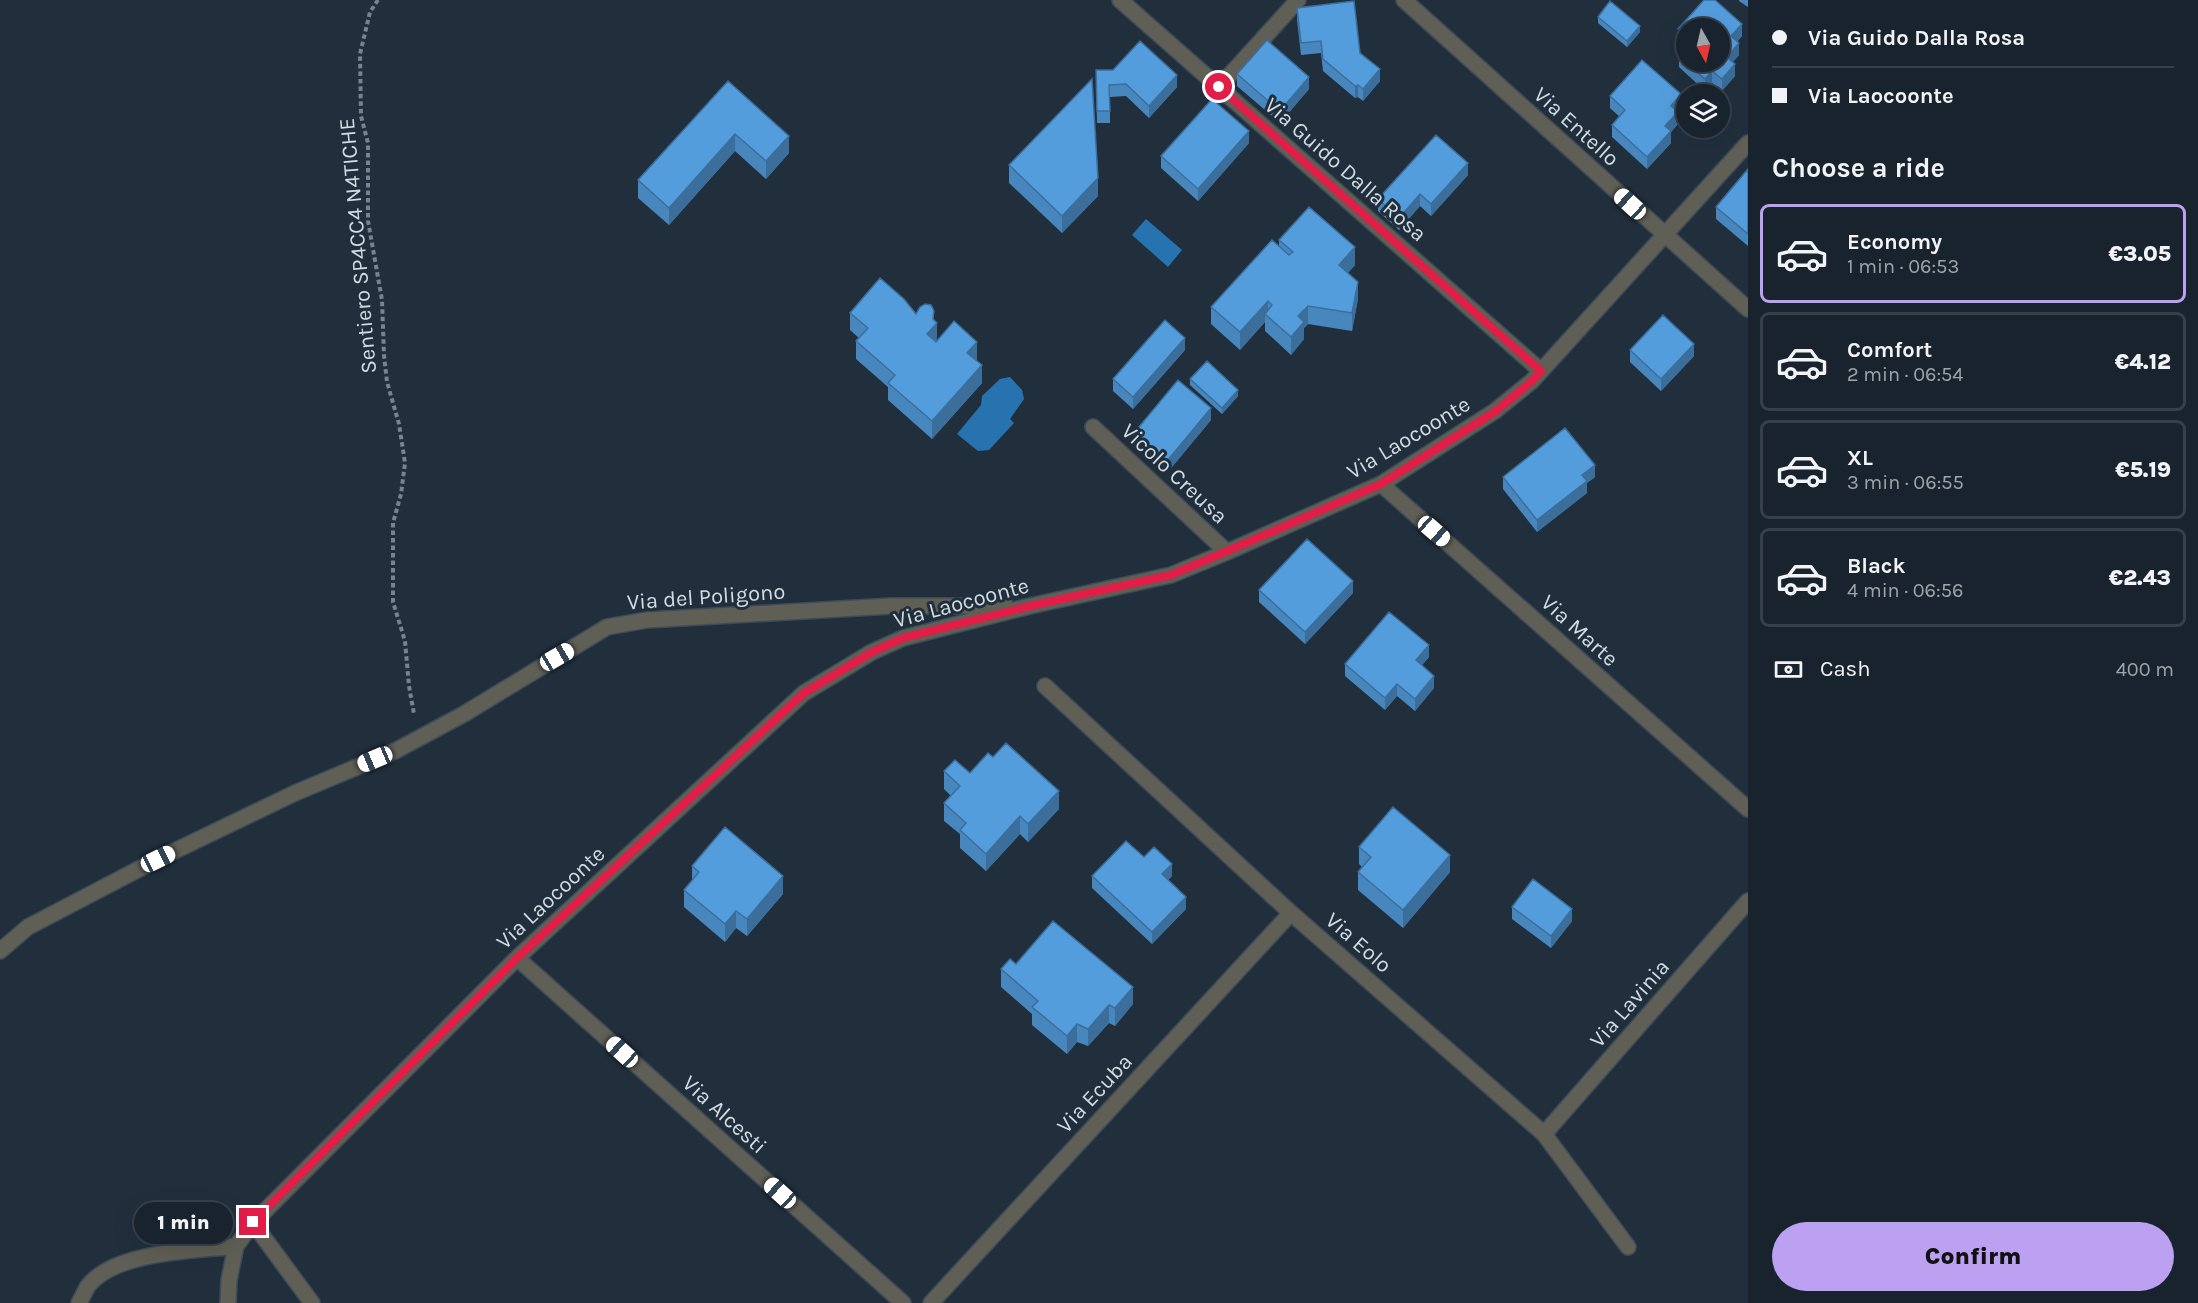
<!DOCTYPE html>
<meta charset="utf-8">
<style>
body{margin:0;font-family:Karla,sans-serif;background:#222b36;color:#f1f3f6;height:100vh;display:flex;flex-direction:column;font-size:22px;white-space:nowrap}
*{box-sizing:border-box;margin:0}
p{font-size:20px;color:#9fa4aa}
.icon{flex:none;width:33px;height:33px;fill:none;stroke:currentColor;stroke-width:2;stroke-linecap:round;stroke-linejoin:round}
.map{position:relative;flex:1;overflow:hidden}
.drawer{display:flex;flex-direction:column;background:#19232e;width:450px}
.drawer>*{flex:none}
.top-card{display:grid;align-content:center;height:132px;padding:0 24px;background:#19232e}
.needle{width:39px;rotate:172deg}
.controls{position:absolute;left:1676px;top:18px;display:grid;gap:12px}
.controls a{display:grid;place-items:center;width:54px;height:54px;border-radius:50%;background:#19232e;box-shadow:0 6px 24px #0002,0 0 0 2px #37404a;font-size:30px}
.end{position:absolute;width:27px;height:27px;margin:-14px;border:8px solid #e11d48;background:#fff;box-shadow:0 0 0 3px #fff}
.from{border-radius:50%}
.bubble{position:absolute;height:42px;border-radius:21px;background:#19232e;box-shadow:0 6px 24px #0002,0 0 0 2px #37404a;font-size:20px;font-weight:800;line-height:42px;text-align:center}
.car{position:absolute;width:18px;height:36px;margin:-18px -9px;border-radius:8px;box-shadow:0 0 4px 2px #0007;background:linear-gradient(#fff 24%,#345 0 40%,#fff 0 76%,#345 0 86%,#fff 0)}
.top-card b{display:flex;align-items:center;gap:21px;height:57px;font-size:22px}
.top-card b+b{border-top:2px solid #37404a}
.top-card i{width:15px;height:15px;background:#f1f3f6}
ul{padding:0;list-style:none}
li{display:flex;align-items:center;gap:18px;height:99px;margin:0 12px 9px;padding:0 12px;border:3px solid #37404a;border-radius:9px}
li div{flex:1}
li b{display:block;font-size:22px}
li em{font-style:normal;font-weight:800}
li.active{border-color:#bca0f2}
li>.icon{width:54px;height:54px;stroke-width:1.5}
h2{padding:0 24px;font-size:27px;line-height:72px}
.pay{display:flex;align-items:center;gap:15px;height:66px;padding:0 24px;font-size:22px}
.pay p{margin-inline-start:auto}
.action{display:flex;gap:12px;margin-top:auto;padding:12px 24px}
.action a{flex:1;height:69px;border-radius:36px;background:#bca0f2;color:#111;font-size:24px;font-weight:800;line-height:69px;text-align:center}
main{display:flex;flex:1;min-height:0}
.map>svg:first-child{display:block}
.water{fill:#2773af}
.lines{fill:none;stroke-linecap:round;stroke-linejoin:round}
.minor-casing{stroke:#3d4b58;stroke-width:18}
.path{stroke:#77838e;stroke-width:4;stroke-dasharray:4.5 3;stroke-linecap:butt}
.minor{stroke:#5f5f56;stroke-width:15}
.wall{fill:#4887be}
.shaded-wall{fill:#3b6e9b}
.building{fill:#549ddd;stroke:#3b6e9b;stroke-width:1.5}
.route{stroke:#e11d48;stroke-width:8}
.labels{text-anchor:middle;stroke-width:6;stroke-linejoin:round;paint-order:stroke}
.street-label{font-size:22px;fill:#d2dce4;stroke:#212f3d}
</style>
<main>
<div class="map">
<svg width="1748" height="1303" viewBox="0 0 1748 1303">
<rect width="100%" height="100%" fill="#212f3d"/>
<path class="water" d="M 1146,219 L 1182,250 L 1168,267 L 1132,235 Z
M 1010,377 L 1022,390 L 1024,399 L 1010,419 L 1014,423 L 989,450 L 978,451 L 957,434 L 981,405 L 982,396 L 1000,379 Z"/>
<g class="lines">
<g class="minor-casing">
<path id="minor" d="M 1120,0 L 1541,371
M 1404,0 L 1748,309
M 1219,87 L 1298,0
M 1093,427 L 1227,552
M 1381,484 L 1748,809
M 1045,686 L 1291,913 L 1544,1134 L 1628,1247
M 0,951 L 28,927 L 158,859 L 295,793 L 395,751 L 464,714 L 607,627 L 647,620 L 891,606 L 1006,606
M 517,958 L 903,1303
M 1544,1134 L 1748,901
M 253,1223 L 312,1303
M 79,1303 C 82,1298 85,1291 88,1286 C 115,1251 194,1251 236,1246
M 228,1303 L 229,1280 L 236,1246 L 253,1223 L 517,958 L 804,693 L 872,652 L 903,638 L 1030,606 L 1171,575 L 1227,552 L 1381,484 L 1495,411 L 1532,381 L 1748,143
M 931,1303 L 1291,913"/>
</g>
<path class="path" d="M 378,0 L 370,12 L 360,54 L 361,116 L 368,143 L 368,221 L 382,300 L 384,355 L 387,382 L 399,424 L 405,463 L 401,494 L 393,523 L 393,602 L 405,641 L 409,686 L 414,714"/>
<use href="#minor" class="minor"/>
</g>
<path class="wall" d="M 1704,0 L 1715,0 L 1742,24 L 1742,36 L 1737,42 L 1739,43 L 1739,55 L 1733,62 L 1735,64 L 1735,76 L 1722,91 L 1712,83 L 1705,91 L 1679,67 L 1679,56 L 1686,47 L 1686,62 L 1719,62 L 1719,28 L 1686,28 L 1686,47 L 1678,41 L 1678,29 Z
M 1739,0 L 1748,0 L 1748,7 L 1739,1 Z
M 1297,8 L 1360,53 L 1380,81 L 1363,101 L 1358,97 L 1355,98 L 1323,71 L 1321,53 L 1301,55 L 1297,20 Z
M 1598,17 L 1640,32 L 1627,47 L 1598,23 Z
M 1096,70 L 1177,87 L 1149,118 L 1126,96 L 1110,97 L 1110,123 L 1097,123 Z
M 1237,74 L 1309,89 L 1280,123 L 1237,86 Z
M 728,81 L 789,153 L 766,179 L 735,151 L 669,225 L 638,198 L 638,180 Z
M 1610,96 L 1681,106 L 1677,111 L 1678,124 L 1671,132 L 1671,143 L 1647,169 L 1612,137 L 1612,125 L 1620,117 L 1610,108 Z
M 1249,143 L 1198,201 L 1161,168 L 1161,156 Z
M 1009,165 L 1098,196 L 1062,233 L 1009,183 Z
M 1748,169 L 1748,246 L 1716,219 L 1716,207 Z
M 1468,175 L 1431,216 L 1420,206 L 1399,230 L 1378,211 L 1378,199 Z
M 1279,240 L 1355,265 L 1348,273 L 1358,299 L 1352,331 L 1308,324 L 1304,328 L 1304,339 L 1291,355 L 1265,331 L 1265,322 L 1240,350 L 1211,324 L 1211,307 L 1279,246 Z
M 850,313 L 916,314 L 934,320 L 937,340 L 977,359 L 976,360 L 982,383 L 932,439 L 888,400 L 888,387 L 856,359 L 856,341 L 859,338 L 850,330 Z
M 1185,350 L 1133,409 L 1113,391 L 1113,379 Z
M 1630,350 L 1694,356 L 1661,391 L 1630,362 Z
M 1190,379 L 1238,396 L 1222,414 L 1190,385 Z
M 1211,420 L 1167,473 L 1134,445 L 1134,433 Z
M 1503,477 L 1595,477 L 1587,483 L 1587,493 L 1537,532 L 1503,489 Z
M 1259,590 L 1353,593 L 1305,644 L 1259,602 Z
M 1429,657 L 1422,665 L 1434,688 L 1415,711 L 1397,696 L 1385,710 L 1345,676 L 1345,664 Z
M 944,771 L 970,773 L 1059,809 L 1028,842 L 1020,834 L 986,871 L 960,848 L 960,834 L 944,821 L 944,803 L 951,796 L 944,789 Z
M 1359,847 L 1450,872 L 1403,928 L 1358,890 L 1358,872 L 1362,867 L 1359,864 Z
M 1144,857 L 1172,876 L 1168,880 L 1186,909 L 1152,944 L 1092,888 L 1092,876 Z
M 692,866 L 783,894 L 747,936 L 736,928 L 725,942 L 684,907 L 684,890 L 692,880 Z
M 1512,907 L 1572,921 L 1551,948 L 1512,919 Z
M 1016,964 L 1133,1004 L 1115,1026 L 1109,1023 L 1088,1046 L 1077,1042 L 1067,1054 L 1032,1025 L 1032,1014 L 1001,987 L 1001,969 Z"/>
<path class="shaded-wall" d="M 1742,24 L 1742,36 L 1731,48 L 1731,36 Z
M 1640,26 L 1640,32 L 1627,47 L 1627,41 Z
M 1739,43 L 1739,55 L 1727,69 L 1727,57 Z
M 1735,64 L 1735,76 L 1722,91 L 1722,79 Z
M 1380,69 L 1380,81 L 1363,101 L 1363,89 Z
M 1712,71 L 1712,83 L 1705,91 L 1705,79 Z
M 1177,75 L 1177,87 L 1149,118 L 1149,106 Z
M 1309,77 L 1309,89 L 1280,123 L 1280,111 Z
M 1358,85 L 1358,97 L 1355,98 L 1355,86 Z
M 1681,94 L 1681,106 L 1671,118 L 1671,106 Z
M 1678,112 L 1678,124 L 1671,132 L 1671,143 L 1647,169 L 1647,157 L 1665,126 Z
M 1249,131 L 1249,143 L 1198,201 L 1198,189 Z
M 735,134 L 735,151 L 669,225 L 669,208 Z
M 789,136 L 789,153 L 766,179 L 766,161 Z
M 1468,163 L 1468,175 L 1431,216 L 1431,204 Z
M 1098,178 L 1098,196 L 1062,233 L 1062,216 Z
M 1420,194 L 1420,206 L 1399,230 L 1399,218 Z
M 1355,247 L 1355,265 L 1339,283 L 1339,265 Z
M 1358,282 L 1358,299 L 1352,331 L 1352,313 Z
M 1268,301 L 1268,317 L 1265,314 L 1265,322 L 1240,350 L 1240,332 Z
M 1308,306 L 1308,324 L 1304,328 L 1304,339 L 1291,355 L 1291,337 L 1298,316 Z
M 934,311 L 934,327 L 937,323 L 937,341 L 927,352 L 927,334 L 933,319 Z
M 1185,338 L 1185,350 L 1133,409 L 1133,397 Z
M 977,342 L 977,359 L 967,370 L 967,353 Z
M 1694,344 L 1694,356 L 1661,391 L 1661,379 Z
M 982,365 L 982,383 L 932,439 L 932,421 Z
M 1238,390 L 1238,396 L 1222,414 L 1222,408 Z
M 1211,408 L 1211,420 L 1167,473 L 1167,461 Z
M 1595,465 L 1595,477 L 1587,483 L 1587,493 L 1537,532 L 1537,520 L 1582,475 Z
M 1353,581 L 1353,593 L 1305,644 L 1305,632 Z
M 1429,645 L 1429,657 L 1416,672 L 1416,660 Z
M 1434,676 L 1434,688 L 1415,711 L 1415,699 Z
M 1397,684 L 1397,696 L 1385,710 L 1385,698 Z
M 1059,791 L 1059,809 L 1028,842 L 1028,824 Z
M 1020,816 L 1020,834 L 986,871 L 986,854 Z
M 1450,855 L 1450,872 L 1403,928 L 1403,910 Z
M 1172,864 L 1172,876 L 1162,886 L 1162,874 Z
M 783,876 L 783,894 L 747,936 L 747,919 Z
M 1186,897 L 1186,909 L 1152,944 L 1152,932 Z
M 1572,909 L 1572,921 L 1551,948 L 1551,936 Z
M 736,911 L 736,928 L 725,942 L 725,924 Z
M 1133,987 L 1133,1004 L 1115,1026 L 1115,1008 Z
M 1109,1005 L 1109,1023 L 1088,1046 L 1088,1029 Z
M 1077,1024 L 1077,1042 L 1067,1054 L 1067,1036 Z"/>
<path class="building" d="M 1704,0 L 1715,0 L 1742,24 L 1731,36 L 1739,43 L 1727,57 L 1735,64 L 1722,79 L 1712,71 L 1705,79 L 1679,56 L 1686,47 L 1686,62 L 1719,62 L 1719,28 L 1686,28 L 1686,35 L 1678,29 Z
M 1354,1 L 1360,53 L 1380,69 L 1363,89 L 1358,85 L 1355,86 L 1323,59 L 1321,41 L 1301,43 L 1297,8 Z
M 1610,1 L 1640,26 L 1627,41 L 1598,17 Z
M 1267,40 L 1309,77 L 1280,111 L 1237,74 Z
M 1140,41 L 1177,75 L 1149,106 L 1126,84 L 1109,85 L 1110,111 L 1097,111 L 1096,70 L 1113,70 Z
M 1642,60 L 1681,94 L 1671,106 L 1678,112 L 1665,126 L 1671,131 L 1647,157 L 1612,125 L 1625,110 L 1610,96 Z
M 1092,79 L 1098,178 L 1062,216 L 1009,165 Z
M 728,81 L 789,136 L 766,161 L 735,134 L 669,208 L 638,180 Z
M 1212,99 L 1249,131 L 1198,189 L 1161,156 Z
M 1436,135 L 1468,163 L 1431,204 L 1420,194 L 1399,218 L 1378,199 Z
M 1748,169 L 1748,234 L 1716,207 Z
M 1309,207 L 1355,247 L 1339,265 L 1358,282 L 1352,313 L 1308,306 L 1298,316 L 1304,322 L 1291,337 L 1265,314 L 1272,305 L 1268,301 L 1240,332 L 1211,307 L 1272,240 L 1289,255 L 1293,252 L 1279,240 Z
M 880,278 L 904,299 L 916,314 L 920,307 L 925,304 L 931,305 L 934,311 L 933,319 L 937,323 L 927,334 L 936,342 L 954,321 L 977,342 L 967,353 L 982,365 L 932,421 L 888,383 L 895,375 L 856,341 L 868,328 L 850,313 Z
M 1663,315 L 1694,344 L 1661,379 L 1630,350 Z
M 1165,320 L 1185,338 L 1133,397 L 1113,379 Z
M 1207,361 L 1238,390 L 1222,408 L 1190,379 Z
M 1178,380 L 1211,408 L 1167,461 L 1134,433 Z
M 1565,428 L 1595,465 L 1582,475 L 1587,481 L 1537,520 L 1503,477 Z
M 1307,539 L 1353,581 L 1305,632 L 1259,590 Z
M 1389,612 L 1429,645 L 1416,660 L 1434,676 L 1415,699 L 1397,684 L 1385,698 L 1345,664 Z
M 1006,743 L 1059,791 L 1028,824 L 1020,816 L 986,854 L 960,830 L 966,823 L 944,803 L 960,786 L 944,771 L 955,760 L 970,773 L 988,753 L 993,757 Z
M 1393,807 L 1450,855 L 1403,910 L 1358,872 L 1371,857 L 1359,847 Z
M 725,827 L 783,876 L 747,919 L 736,911 L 725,924 L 684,890 L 699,872 L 692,866 Z
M 1126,841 L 1144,857 L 1154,847 L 1172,864 L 1162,874 L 1186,897 L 1152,932 L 1092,876 Z
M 1533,879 L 1572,909 L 1551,936 L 1512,907 Z
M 1053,921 L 1133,987 L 1115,1008 L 1109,1005 L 1088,1029 L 1077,1024 L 1067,1036 L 1032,1007 L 1038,1001 L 1001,969 L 1010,959 L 1016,964 Z"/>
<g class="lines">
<path class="route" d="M 253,1222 L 517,958 L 804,693 L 872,652 L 903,638 L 1030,606 L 1171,575 L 1246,543 L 1381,484 L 1496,411 L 1532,381 L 1541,371 L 1219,87"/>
</g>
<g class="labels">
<g class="street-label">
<text transform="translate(1577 126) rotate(42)" y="8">Via Entello</text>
<text transform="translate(1346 169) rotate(41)" y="8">Via Guido Dalla Rosa</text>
<text transform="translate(357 246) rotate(-95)" y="8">Sentiero SP4CC4 N4TICHE</text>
<text transform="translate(1408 437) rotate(-31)" y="8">Via Laocoonte</text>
<text transform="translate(1175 473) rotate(43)" y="8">Vicolo Creusa</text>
<text transform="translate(706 596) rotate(-4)" y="8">Via del Poligono</text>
<text transform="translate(961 602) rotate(-15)" y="8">Via Laocoonte</text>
<text transform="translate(1580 630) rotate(42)" y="8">Via Marte</text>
<text transform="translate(550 897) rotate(-43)" y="8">Via Laocoonte</text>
<text transform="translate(1359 942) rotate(41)" y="8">Via Eolo</text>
<text transform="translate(1629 1003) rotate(-49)" y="8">Via Lavinia</text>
<text transform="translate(1094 1093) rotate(-47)" y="8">Via Ecuba</text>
<text transform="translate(725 1114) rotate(42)" y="8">Via Alcesti</text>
</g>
</g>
</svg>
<div class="controls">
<a><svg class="needle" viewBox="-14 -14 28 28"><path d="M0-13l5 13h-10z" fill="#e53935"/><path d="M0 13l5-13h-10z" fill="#9fa4aa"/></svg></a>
<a><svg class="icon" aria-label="layers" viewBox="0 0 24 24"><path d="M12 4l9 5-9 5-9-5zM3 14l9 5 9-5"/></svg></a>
</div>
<i class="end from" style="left:1219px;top:87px"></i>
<i class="end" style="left:253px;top:1222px"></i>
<div class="bubble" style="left:134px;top:1202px;width:99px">1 min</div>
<i class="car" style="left:1630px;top:204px;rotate:312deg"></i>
<i class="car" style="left:1434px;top:531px;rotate:131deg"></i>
<i class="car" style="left:557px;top:657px;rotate:60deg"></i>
<i class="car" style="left:375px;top:759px;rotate:247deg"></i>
<i class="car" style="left:158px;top:859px;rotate:64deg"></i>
<i class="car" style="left:622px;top:1052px;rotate:312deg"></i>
<i class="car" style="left:780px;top:1193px;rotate:312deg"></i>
</div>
<section class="drawer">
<div class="top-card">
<b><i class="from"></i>Via Guido Dalla Rosa</b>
<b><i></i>Via Laocoonte</b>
</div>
<h2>Choose a ride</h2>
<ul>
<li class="active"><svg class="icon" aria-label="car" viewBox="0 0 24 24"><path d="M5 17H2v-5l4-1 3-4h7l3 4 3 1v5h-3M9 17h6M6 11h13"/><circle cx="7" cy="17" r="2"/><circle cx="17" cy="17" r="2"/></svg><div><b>Economy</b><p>1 min · 06:53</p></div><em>€3.05</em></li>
<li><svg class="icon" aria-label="car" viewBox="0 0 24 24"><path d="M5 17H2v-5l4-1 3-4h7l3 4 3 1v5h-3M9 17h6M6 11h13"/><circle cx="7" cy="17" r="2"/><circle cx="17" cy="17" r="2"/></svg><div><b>Comfort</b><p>2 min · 06:54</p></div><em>€4.12</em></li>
<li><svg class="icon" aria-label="car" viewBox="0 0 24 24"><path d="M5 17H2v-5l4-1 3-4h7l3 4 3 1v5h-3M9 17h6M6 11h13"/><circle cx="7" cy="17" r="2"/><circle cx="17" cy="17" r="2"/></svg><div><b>XL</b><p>3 min · 06:55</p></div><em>€5.19</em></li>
<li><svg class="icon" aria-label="car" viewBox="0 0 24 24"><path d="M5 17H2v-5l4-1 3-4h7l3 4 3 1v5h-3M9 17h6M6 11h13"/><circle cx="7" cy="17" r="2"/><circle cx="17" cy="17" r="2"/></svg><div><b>Black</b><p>4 min · 06:56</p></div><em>€2.43</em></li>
</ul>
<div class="pay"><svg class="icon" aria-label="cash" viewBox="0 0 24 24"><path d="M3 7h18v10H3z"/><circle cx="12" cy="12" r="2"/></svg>Cash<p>400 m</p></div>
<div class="action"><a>Confirm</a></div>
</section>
</main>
